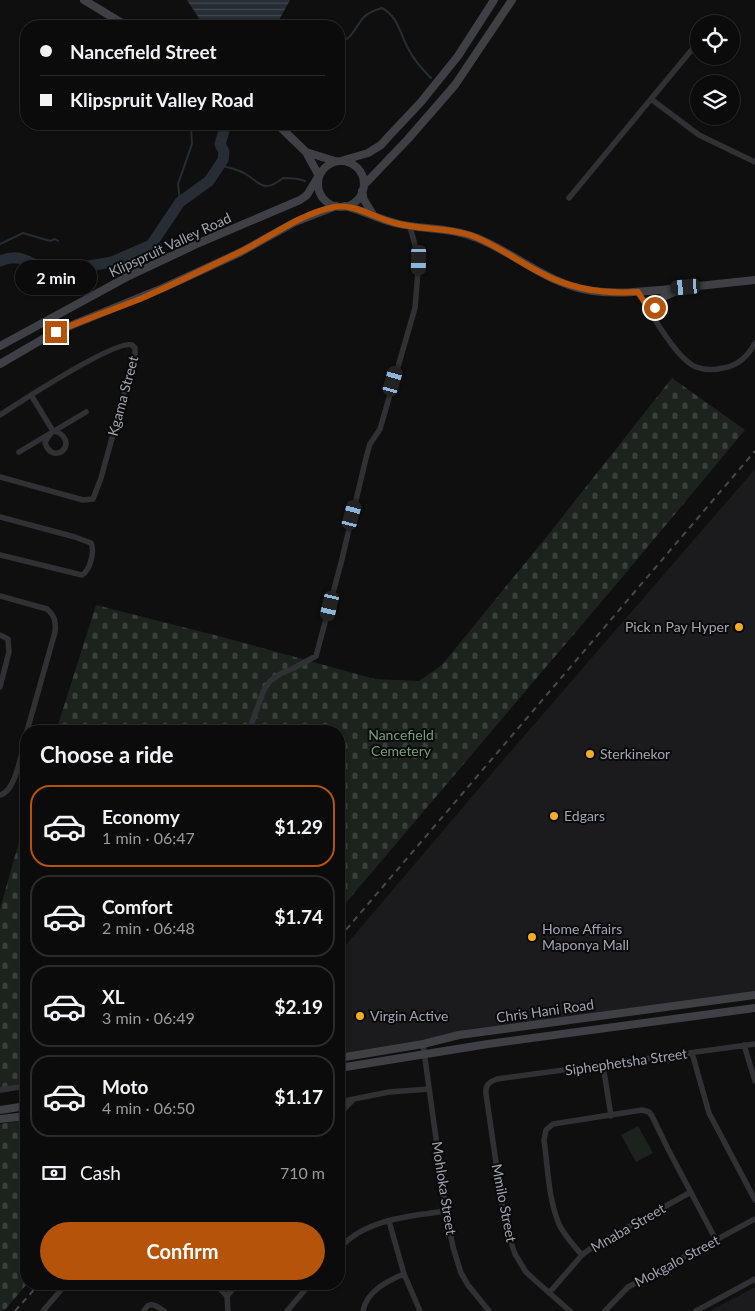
<!DOCTYPE html>
<meta charset="utf-8">
<style>
body{margin:0;font-family:Lato,sans-serif;background:#141415;color:#f1f3f6;height:100vh;display:flex;flex-direction:column;font-size:19px;white-space:nowrap}
*{box-sizing:border-box;margin:0}
p{font-size:16px;color:#9a9b9d}
.icon{flex:none;width:28px;height:28px;fill:none;stroke:currentColor;stroke-width:2;stroke-linecap:round;stroke-linejoin:round}
.map{position:relative;flex:1;overflow:hidden}
.side{position:absolute;left:20px;top:725px;width:325px;height:565px;display:flex;flex-direction:column;background:#0b0b0c;border-radius:20px;box-shadow:0 1px 4px #0004,0 0 0 1px #2b2b2d}
.side>*{flex:none}
.hud{position:absolute;left:20px;top:20px;width:325px;height:110px;border-radius:20px;box-shadow:0 1px 4px #0004,0 0 0 1px #2b2b2d;display:grid;align-content:center;height:110px;padding:0 20px;background:#0b0b0c}
.fabs{position:absolute;left:690px;top:15px;display:grid;gap:10px}
.fabs a{display:grid;place-items:center;width:50px;height:50px;border-radius:50%;background:#0b0b0c;box-shadow:0 1px 4px #0004,0 0 0 1px #2b2b2d;font-size:25px}
.end{position:absolute;width:22px;height:22px;margin:-11px;border:6px solid #b45309;background:#fff;box-shadow:0 0 0 2px #fff}
.from{border-radius:50%}
.bubble{position:absolute;height:35px;border-radius:18px;background:#0b0b0c;box-shadow:0 1px 4px #0004,0 0 0 1px #2b2b2d;font-size:16px;font-weight:700;line-height:35px;text-align:center}
.car{position:absolute;width:15px;height:30px;margin:-15px -8px;border-radius:6px;box-shadow:0 0 4px 1px #0007;background:linear-gradient(#222 24%,#8ab4d8 0 40%,#222 0 76%,#8ab4d8 0 86%,#222 0)}
.hud b{display:flex;align-items:center;gap:18px;height:48px;font-size:19px}
.hud b+b{border-top:1px solid #2b2b2d}
.hud i{width:12px;height:12px;background:#f1f3f6}
ul{padding:0;list-style:none}
li{display:flex;align-items:center;gap:15px;height:82px;margin:0 10px 8px;padding:0 10px;border:2px solid #2b2b2d;border-radius:20px}
li div{flex:1}
li b{display:block;font-size:19px}
li em{font-style:normal;font-weight:700}
li.selected{border-color:#b45309}
li>.icon{width:45px;height:45px;stroke-width:1.5}
h2{padding:0 20px;font-size:22px;line-height:60px}
.pay{display:flex;align-items:center;gap:12px;height:55px;padding:0 20px;font-size:19px}
.pay p{margin-inline-start:auto}
.cta{display:flex;gap:10px;margin-top:auto;padding:10px 20px}
.cta a{flex:1;height:58px;border-radius:30px;background:#b45309;color:#fff;font-size:20px;font-weight:700;line-height:58px;text-align:center}
.map>svg:first-child{display:block}
.built{fill:#1b1b1d}
.grass{fill:#1b231c}
.cemetery{fill:url(#cemetery-stones)}
.water{fill:url(#water-rules)}
.lines{fill:none;stroke-linecap:round;stroke-linejoin:round}
.stream{stroke:#262d34;stroke-width:2}
.river{stroke:#262d34;stroke-width:11}
.minor{stroke:#303135;stroke-width:5.5}
.secondary{stroke:#3e4045;stroke-width:8}
.rail{stroke:#47494e;stroke-width:2;stroke-dasharray:6 5;stroke-linecap:butt}
.route{stroke:#b45309;stroke-width:6}
.poi-dot{fill:#f2ad25;stroke:#0a0a0b;stroke-width:2}
.labels{text-anchor:middle;stroke-width:4;stroke-linejoin:round;paint-order:stroke}
.street-label{font-size:14px;fill:#a0a5b1;stroke:#0a0a0b}
.poi-label{font-size:14px;fill:#a0a5b1;stroke:#0a0a0b;text-anchor:start}
.park-label{font-size:14px;fill:#769d79;stroke:#0a0a0b}
</style>
<div class="map">
<svg width="755" height="1311" viewBox="0 0 755 1311">
<defs>
<pattern id="cemetery-stones" width="16" height="16" patternUnits="userSpaceOnUse" patternTransform="scale(1.25)"><rect width="16" height="16" fill="#1b231c"/><path d="M2 7V4a2 2 0 0 1 4 0v3zM10 15v-3a2 2 0 0 1 4 0v3z" fill="#39403b"/></pattern>
<pattern id="water-rules" width="6" height="5" patternUnits="userSpaceOnUse" patternTransform="scale(1.25)"><rect width="6" height="5" fill="#262d34"/><path d="M0 2.5h6" fill="none" stroke="#42484f"/></pattern>
</defs>
<rect width="100%" height="100%" fill="#0f0f10"/>
<path class="built" d="M 755,469 L 755,993 L 427,1039 L 339,1054 L 339,953 L 504,759 Z
M 755,1287 L 755,1311 L 710,1311 Z"/>
<path class="grass" d="M 638,1126 L 653,1153 L 636,1162 L 621,1135 Z"/>
<path class="cemetery" d="M 672,378 L 745,430 L 625,574 L 339,911 L 339,731 L 56,731 L 96,605 L 222,637 L 375,679 L 419,681 L 442,665 L 548,535 Z
M 26,817 L 26,1098 L 24,1099 L 21,1089 L 0,1093 L 0,909 Z
M 26,1120 L 27,1284 L 4,1311 L 0,1311 L 0,1124 Z"/>
<path class="water" d="M 187,0 L 290,0 L 279,20 L 273,26 L 204,26 Z"/>
<g class="lines">
<path class="stream" d="M 339,41 C 352,41 356,25 364,17 C 369,12 375,10 382,8 C 399,17 400,35 409,50 C 414,60 423,70 431,78
M 223,150 L 227,137 L 226,124
M 220,166 C 229,167 236,169 244,173 C 261,183 263,194 283,178 C 290,178 298,178 305,181
M 180,202 L 178,184 L 192,144 L 191,126 L 193,124
M 0,244 L 23,233 L 50,241 L 55,239 L 58,241"/>
<path class="river" d="M 0,261 C 23,251 32,267 54,272 L 112,262 L 151,245 L 180,202 L 209,181 L 223,160 L 224,152 L 220,144 L 226,124"/>
<path class="minor" d="M 651,99 L 699,135 L 755,162
M 569,198 L 699,41
M 638,292 C 650,311 676,359 696,367 C 704,370 715,370 723,368 C 737,366 748,356 755,343
M 31,395 L 53,431 L 58,432 C 79,445 53,466 45,443 L 48,437 L 53,431
M 0,415 C 20,402 115,340 132,345 L 135,348 L 135,355 L 101,478 L 93,499 L 83,500 L 0,477
M 19,452 L 86,412
M 0,517 L 75,537 L 91,543 C 95,552 90,570 82,575 L 0,555
M 0,596 L 47,609 C 55,616 56,622 55,632 L 27,731
M 0,635 L 8,639 L 9,652 L 0,687
M 249,731 L 263,692 L 270,681 L 282,673 L 292,669 L 316,656 L 341,563 L 367,454 L 370,444 L 380,429 L 415,308 L 419,259 L 410,227
M 0,795 C 16,792 22,750 26,735
M 423,1044 L 446,1211 L 453,1247 L 461,1273 L 468,1285 L 489,1311
M 744,1045 L 755,1081
M 692,1053 L 709,1113 L 755,1200
M 603,1065 L 611,1116
M 0,1090 L 26,1086
M 339,1102 L 389,1092 L 429,1089
M 339,1114 L 353,1100
M 389,1221 L 404,1274 L 420,1311
M 339,1249 C 364,1219 410,1216 446,1211
M 582,1255 C 573,1245 564,1235 559,1224 C 548,1198 548,1167 544,1140 L 546,1130 L 553,1124 L 642,1110 L 649,1112 L 652,1116 L 668,1149 L 716,1240
M 215,1284 L 227,1296 L 228,1311
M 549,1293 L 582,1255 L 594,1246 L 691,1192
M 227,1296 L 237,1284
M 43,1311 L 66,1284
M 144,1311 C 149,1300 157,1306 164,1311
M 287,1311 L 310,1284
M 363,1311 C 367,1291 387,1281 404,1274
M 570,1311 L 538,1283 L 526,1272 L 515,1254 L 505,1224 L 486,1094 C 485,1085 489,1082 497,1079 L 755,1044
M 605,1311 L 628,1287 L 755,1219
M 696,1311 L 755,1279"/>
<path class="secondary" d="M 84,0 L 127,26
M 277,124 L 306,152 L 319,176
M 306,152 L 335,161
M 341,161 L 368,153 L 381,145 L 389,136 L 421,102 L 458,56 L 494,0
M318 184a23 23 0 1 1 46 0a23 23 0 1 1-46 0Z
M 364,185 L 408,139 L 455,85 L 512,0
M 362,191 L 364,200 L 374,216
M 345,206 C 362,210 378,219 395,223 C 422,230 450,227 477,238 C 517,254 548,285 593,291 C 616,294 638,292 661,290 C 692,287 724,283 755,280
M 654,317 C 655,299 662,297 677,291
M 0,346 L 127,277 L 199,243 L 300,200 L 307,195 L 318,177
M 0,364 L 55,332 L 163,288 L 241,252 L 295,222 L 336,206
M 339,1058 L 423,1044 L 459,1035 L 755,995
M 339,1068 L 488,1044 L 755,1008
M 0,1110 L 26,1106
M 0,1119 L 26,1116"/>
<path class="rail" d="M 339,938 L 755,451
M 15,1311 L 39,1284"/>
</g>
<g class="lines">
<path class="route" d="M 56,332 C 83,320 112,310 140,299 C 172,285 204,269 236,254 C 268,239 299,214 334,207 C 355,203 376,219 395,223 C 420,230 445,227 470,235 C 496,244 518,262 543,274 C 573,290 604,294 638,292 L 654,317 L 655,308"/>
</g>
<g class="poi-dot">
<circle cx="739" cy="627" r="5"/>
<circle cx="590" cy="754" r="5"/>
<circle cx="554" cy="816" r="5"/>
<circle cx="532" cy="937" r="5"/>
<circle cx="360" cy="1016" r="5"/>
</g>
<g class="labels">
<g class="street-label">
<text transform="translate(170 245) rotate(-25)" y="5">Klipspruit Valley Road</text>
<text transform="translate(123 396) rotate(-75)" y="5">Kgama Street</text>
<text transform="translate(545 1011) rotate(-8)" y="5">Chris Hani Road</text>
<text transform="translate(626 1062) rotate(-8)" y="5">Siphephetsha Street</text>
<text transform="translate(444 1188) rotate(81)" y="5">Mohloka Street</text>
<text transform="translate(504 1203) rotate(79)" y="5">Mmilo Street</text>
<text transform="translate(628 1228) rotate(-30)" y="5">Mnaba Street</text>
<text transform="translate(677 1261) rotate(-28)" y="5">Mokgalo Street</text>
</g>
<g class="poi-label">
<text x="729" y="632" text-anchor="end">Pick n Pay Hyper</text>
<text x="600" y="759">Sterkinekor</text>
<text x="564" y="821">Edgars</text>
<text x="542" y="934">Home Affairs<tspan x="542" dy="16">Maponya Mall</tspan></text>
<text x="370" y="1021">Virgin Active</text>
</g>
<g class="park-label">
<text x="401" y="740">Nancefield<tspan x="401" dy="16">Cemetery</tspan></text>
</g>
</g>
</svg>
<div class="fabs">
<a><svg class="icon" aria-label="locate" viewBox="0 0 24 24"><circle cx="12" cy="12" r="6"/><path d="M12 2v4M12 18v4M2 12h4M18 12h4"/></svg></a>
<a><svg class="icon" aria-label="layers" viewBox="0 0 24 24"><path d="M12 4l9 5-9 5-9-5zM3 14l9 5 9-5"/></svg></a>
</div>
<i class="end from" style="left:655px;top:308px"></i>
<i class="end" style="left:56px;top:332px"></i>
<div class="bubble" style="left:15px;top:260px;width:82px">2 min</div>
<i class="car" style="left:419px;top:260px;rotate:181deg"></i>
<i class="car" style="left:686px;top:287px;rotate:265deg"></i>
<i class="car" style="left:393px;top:381px;rotate:16deg"></i>
<i class="car" style="left:352px;top:515px;rotate:15deg"></i>
<i class="car" style="left:330px;top:606px;rotate:193deg"></i>
<div class="hud">
<b><i class="from"></i>Nancefield Street</b>
<b><i></i>Klipspruit Valley Road</b>
</div>
<section class="side">
<h2>Choose a ride</h2>
<ul>
<li class="selected"><svg class="icon" aria-label="car" viewBox="0 0 24 24"><path d="M5 17H2v-5l4-1 3-4h7l3 4 3 1v5h-3M9 17h6M6 11h13"/><circle cx="7" cy="17" r="2"/><circle cx="17" cy="17" r="2"/></svg><div><b>Economy</b><p>1 min · 06:47</p></div><em>$1.29</em></li>
<li><svg class="icon" aria-label="car" viewBox="0 0 24 24"><path d="M5 17H2v-5l4-1 3-4h7l3 4 3 1v5h-3M9 17h6M6 11h13"/><circle cx="7" cy="17" r="2"/><circle cx="17" cy="17" r="2"/></svg><div><b>Comfort</b><p>2 min · 06:48</p></div><em>$1.74</em></li>
<li><svg class="icon" aria-label="car" viewBox="0 0 24 24"><path d="M5 17H2v-5l4-1 3-4h7l3 4 3 1v5h-3M9 17h6M6 11h13"/><circle cx="7" cy="17" r="2"/><circle cx="17" cy="17" r="2"/></svg><div><b>XL</b><p>3 min · 06:49</p></div><em>$2.19</em></li>
<li><svg class="icon" aria-label="car" viewBox="0 0 24 24"><path d="M5 17H2v-5l4-1 3-4h7l3 4 3 1v5h-3M9 17h6M6 11h13"/><circle cx="7" cy="17" r="2"/><circle cx="17" cy="17" r="2"/></svg><div><b>Moto</b><p>4 min · 06:50</p></div><em>$1.17</em></li>
</ul>
<div class="pay"><svg class="icon" aria-label="cash" viewBox="0 0 24 24"><path d="M3 7h18v10H3z"/><circle cx="12" cy="12" r="2"/></svg>Cash<p>710 m</p></div>
<div class="cta"><a>Confirm</a></div>
</section>
</div>
